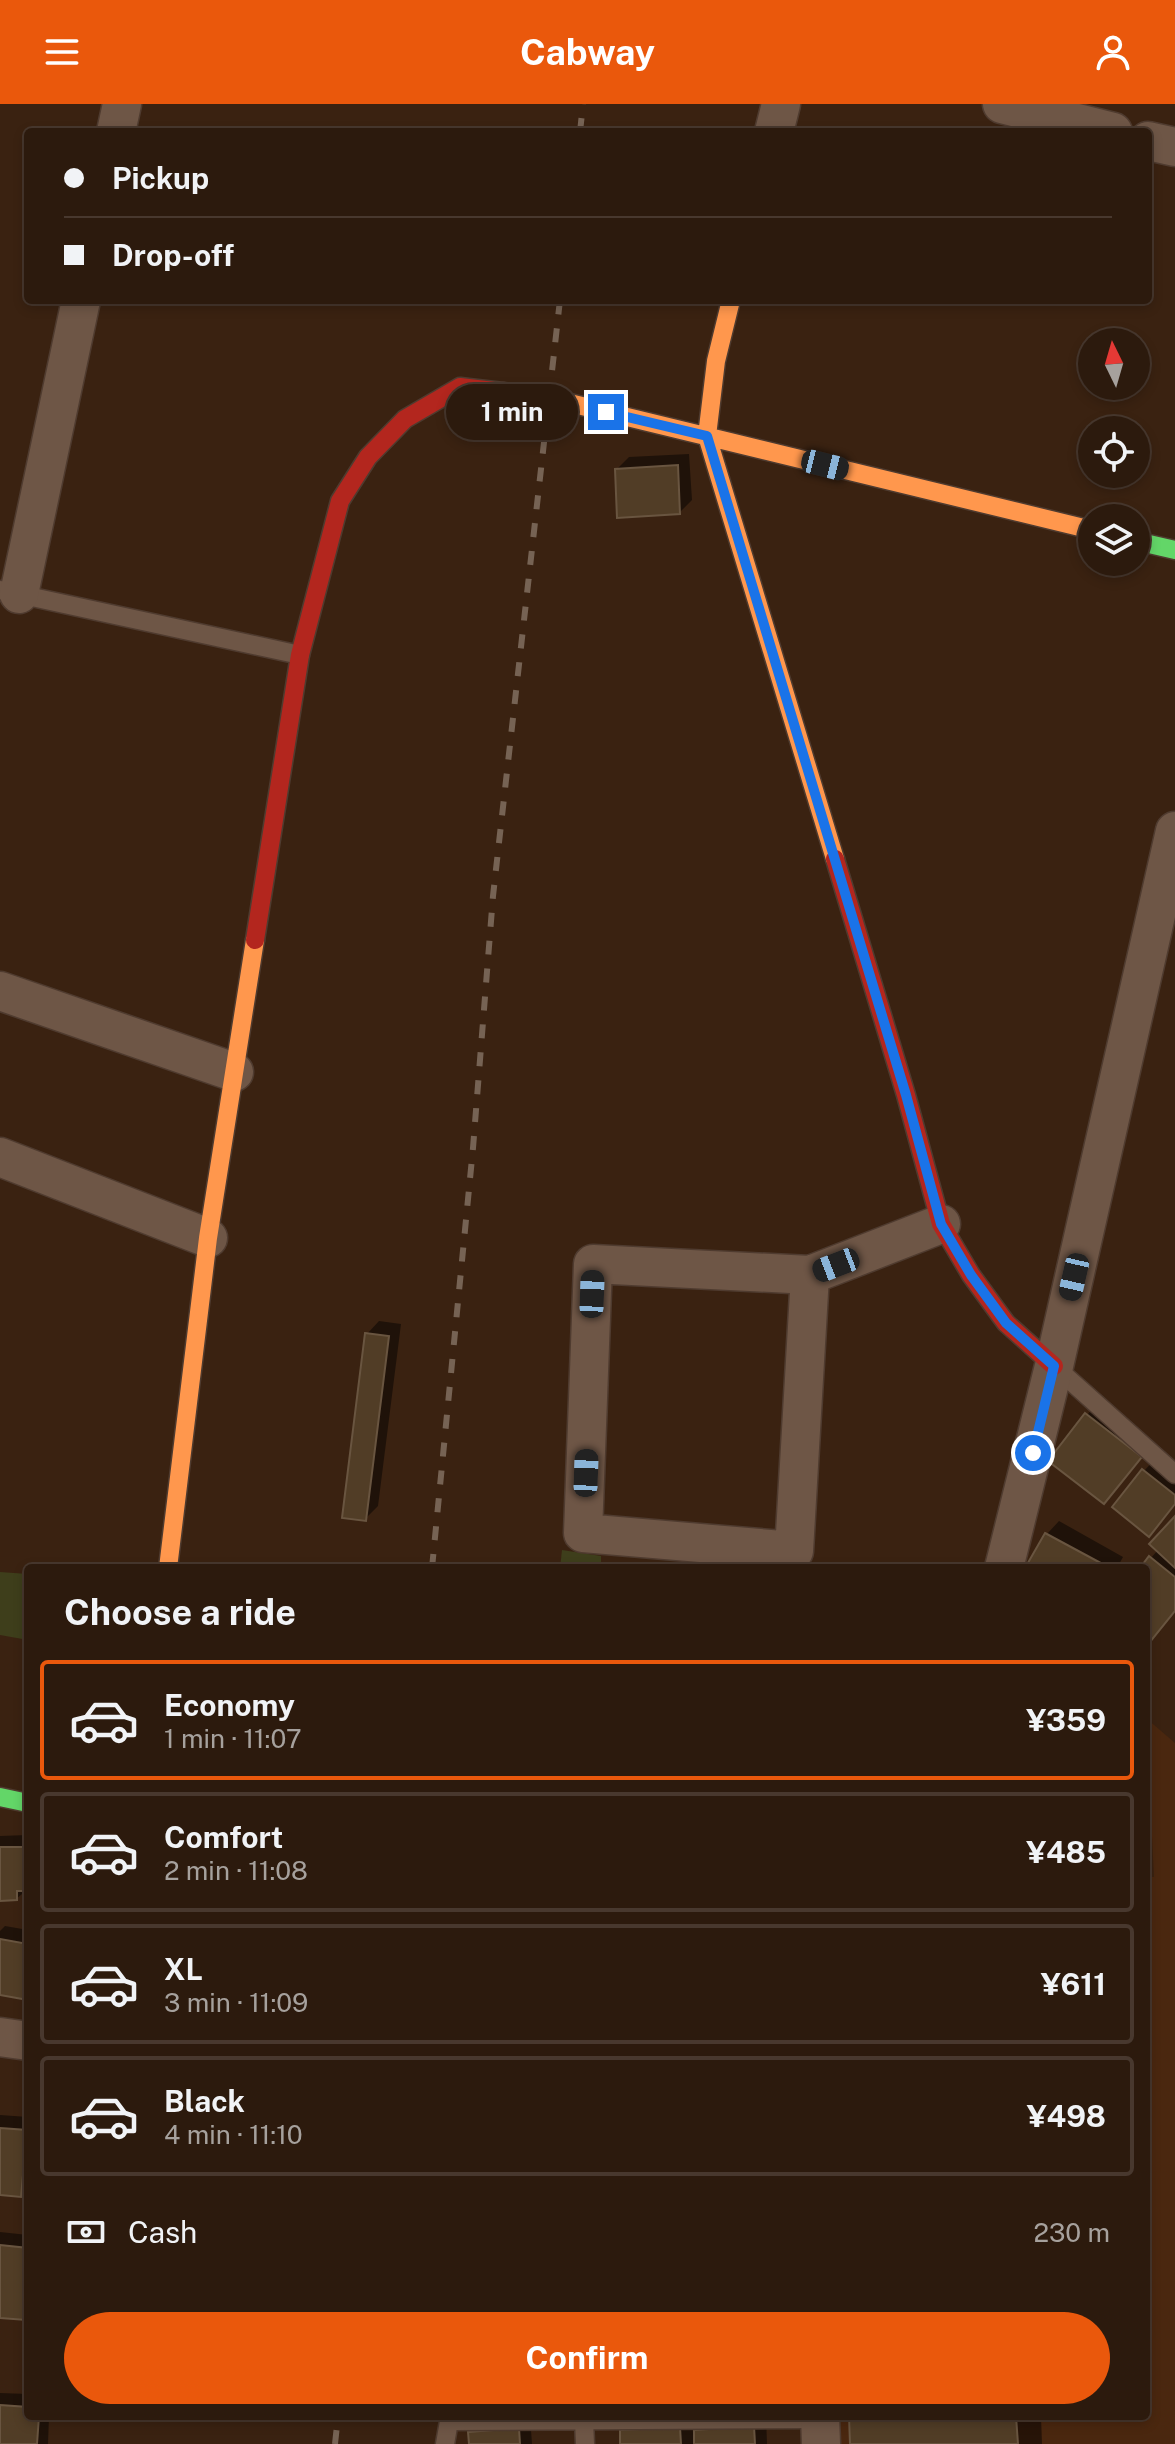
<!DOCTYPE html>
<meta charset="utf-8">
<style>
body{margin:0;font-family:"Public Sans",sans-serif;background:#38271b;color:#f1f3f6;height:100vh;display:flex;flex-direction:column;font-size:30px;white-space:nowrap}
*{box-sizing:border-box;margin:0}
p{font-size:26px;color:#a6a19d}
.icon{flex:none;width:44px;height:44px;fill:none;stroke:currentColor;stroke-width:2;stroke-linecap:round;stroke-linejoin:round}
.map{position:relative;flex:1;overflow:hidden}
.side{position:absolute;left:24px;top:1460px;width:1126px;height:856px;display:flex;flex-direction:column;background:#2c1a0d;border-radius:8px;box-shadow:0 4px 12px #0003,0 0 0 2px #48382e}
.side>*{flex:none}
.top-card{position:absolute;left:24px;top:24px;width:1128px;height:176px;border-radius:8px;box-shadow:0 4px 12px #0003,0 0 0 2px #48382e;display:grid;align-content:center;height:176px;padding:0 40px;background:#2c1a0d}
.needle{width:52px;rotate:355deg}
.fabs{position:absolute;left:1078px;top:224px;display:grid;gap:16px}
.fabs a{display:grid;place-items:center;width:72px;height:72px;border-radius:50%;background:#2c1a0d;box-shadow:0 4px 12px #0003,0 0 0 2px #48382e;font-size:40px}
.end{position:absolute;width:36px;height:36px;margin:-18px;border:10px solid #1a73e8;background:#fff;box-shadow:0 0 0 4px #fff}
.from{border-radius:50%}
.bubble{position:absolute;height:56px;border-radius:28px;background:#2c1a0d;box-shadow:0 4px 12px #0003,0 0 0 2px #48382e;font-size:26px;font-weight:700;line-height:56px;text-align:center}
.car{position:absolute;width:24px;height:48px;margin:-24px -12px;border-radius:10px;box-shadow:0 0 6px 2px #0007;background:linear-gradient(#222 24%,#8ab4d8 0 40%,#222 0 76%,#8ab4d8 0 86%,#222 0)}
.top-card b{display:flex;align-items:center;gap:28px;height:76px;font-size:30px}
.top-card b+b{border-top:2px solid #48382e}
.top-card i{width:20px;height:20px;background:#f1f3f6}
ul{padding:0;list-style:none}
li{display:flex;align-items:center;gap:24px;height:120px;margin:0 16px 12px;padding:0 24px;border:4px solid #48382e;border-radius:8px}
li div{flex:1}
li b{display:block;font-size:30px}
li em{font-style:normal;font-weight:700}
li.on{border-color:#ea580c}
li>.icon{width:72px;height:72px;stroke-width:1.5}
h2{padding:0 40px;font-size:36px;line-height:96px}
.pay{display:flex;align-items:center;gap:20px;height:88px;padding:0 40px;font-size:30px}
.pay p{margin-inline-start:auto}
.cta{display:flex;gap:16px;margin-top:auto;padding:16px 40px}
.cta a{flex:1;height:92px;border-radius:48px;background:#ea580c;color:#fff;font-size:32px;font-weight:700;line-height:92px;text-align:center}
header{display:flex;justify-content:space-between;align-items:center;height:104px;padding:0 40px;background:#ea580c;color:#fff;font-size:36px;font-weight:700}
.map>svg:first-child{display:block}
.built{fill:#4a270f}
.green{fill:#3e3e1b}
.shadow{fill:#0007;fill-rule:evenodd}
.building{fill:#513d26;stroke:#695540;stroke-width:2}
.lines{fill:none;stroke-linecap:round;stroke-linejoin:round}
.lane-casing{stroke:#4f3b2f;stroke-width:21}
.street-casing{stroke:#4f3b2f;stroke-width:41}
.fast-casing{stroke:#4f3b2f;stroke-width:21}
.slow-casing{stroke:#4f3b2f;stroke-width:21}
.jam-casing{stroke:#4f3b2f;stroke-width:21}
.lane{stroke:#6e5646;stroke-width:18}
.street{stroke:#6e5646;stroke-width:38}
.fast{stroke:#63d668;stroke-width:18}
.slow{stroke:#ff974d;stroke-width:18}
.jam{stroke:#b3261e;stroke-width:18}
.rail{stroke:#766354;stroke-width:6;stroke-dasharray:14 14;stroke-linecap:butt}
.route{stroke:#1a73e8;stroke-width:10}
</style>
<header><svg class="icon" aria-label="menu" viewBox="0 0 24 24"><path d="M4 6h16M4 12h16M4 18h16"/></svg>Cabway<svg class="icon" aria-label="person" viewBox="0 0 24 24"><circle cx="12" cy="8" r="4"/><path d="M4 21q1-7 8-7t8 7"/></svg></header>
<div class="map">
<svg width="1175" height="2340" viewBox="0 0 1175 2340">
<rect width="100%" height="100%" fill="#3a2211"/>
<path class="built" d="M 1146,1614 L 1175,1639 L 1175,2340 L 835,2340 L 834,2312 L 1146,2312 L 1146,1773 L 1154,1773 Z"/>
<path class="green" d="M 562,1446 L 601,1452 L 601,1464 L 560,1464 Z
M 0,1468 L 28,1470 L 28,1536 L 0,1531 Z"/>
<path class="shadow" d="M 689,350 L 692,396 L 680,408 L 617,365 L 629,353 Z
M 379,1217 L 401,1220 L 378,1402 L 365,1415 L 367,1230 Z
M 1099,1298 L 1152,1340 L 1104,1397 L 1087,1311 Z
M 1156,1354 L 1175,1369 L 1175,1400 L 1161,1418 L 1144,1367 Z
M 1175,1415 L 1175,1507 L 1146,1543 L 1146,1464 L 1142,1464 L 1158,1446 Z
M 1059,1417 L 1123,1453 L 1117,1464 L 1027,1464 L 1047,1430 Z
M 28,1731 L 28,1785 L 16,1795 L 0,1795 L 0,1732 Z
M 5,1822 L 28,1826 L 28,1894 L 0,1889 L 0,1827 Z
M 0,2011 L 28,2013 L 28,2083 L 20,2091 L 0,2089 Z
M 0,2128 L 28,2131 L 28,2211 L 25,2214 L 0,2212 Z
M 0,2289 L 28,2290 L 28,2312 L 49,2312 L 48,2340 L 0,2340 Z
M 530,2312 L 532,2340 L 471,2340 L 470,2329 L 483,2316 Z
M 692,2312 L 693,2330 L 708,2314 L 766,2312 L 767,2340 L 622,2340 L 622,2326 L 634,2314 ZM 706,2323 L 764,2324 L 706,2327 Z
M 851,2312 L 1041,2312 L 1042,2340 L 852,2340 Z"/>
<path class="building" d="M 678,361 L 680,410 L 617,414 L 615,365 Z
M 365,1229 L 389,1232 L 366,1417 L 342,1414 Z
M 1085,1309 L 1142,1353 L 1104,1400 L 1048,1357 Z
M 1142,1365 L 1175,1391 L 1175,1400 L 1149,1433 L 1112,1403 Z
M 1175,1412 L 1175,1464 L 1149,1440 Z
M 1045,1429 L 1110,1464 L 1025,1464 Z
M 1149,1452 L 1175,1473 L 1175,1507 L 1146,1543 L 1146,1464 L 1140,1464 Z
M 0,1743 L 28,1743 L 28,1787 L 17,1787 L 17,1796 L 0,1797 Z
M 0,1835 L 28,1840 L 28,1896 L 0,1891 Z
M 0,2024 L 27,2026 L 21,2093 L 0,2091 Z
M 0,2141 L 28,2144 L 26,2216 L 0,2214 Z
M 0,2301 L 28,2303 L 28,2312 L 39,2312 L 37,2340 L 0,2340 Z
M 849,2312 L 1016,2312 L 1018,2340 L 850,2340 Z
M 754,2322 L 755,2340 L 694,2340 L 694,2326 Z
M 680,2323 L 681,2340 L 620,2340 L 620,2326 Z
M 519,2324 L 520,2340 L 469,2340 L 468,2328 Z"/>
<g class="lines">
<g class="lane-casing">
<path id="lane" d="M 0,486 L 300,551
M 1054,1262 L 1175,1370
M 584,2316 L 585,2340
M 445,2340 L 449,2317 L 820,2315"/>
</g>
<g class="street-casing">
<path id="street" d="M 1002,0 L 1113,28
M 116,28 L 122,0
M 774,28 L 781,0
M 1148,37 L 1175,43
M 19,490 L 81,196
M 0,887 L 234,968
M 0,1053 L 208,1134
M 810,1171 L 593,1160 L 583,1429 L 794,1447 L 810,1171 L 941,1120
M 1004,1464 L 1054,1262 L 1175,727
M 0,1933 L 28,1937
M 820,2312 L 821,2340"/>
</g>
<g class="fast-casing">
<path id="fast" d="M 1136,437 L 1175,446
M 0,1693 L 28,1699"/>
</g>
<g class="slow-casing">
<path id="slow" d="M 731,196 L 716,257 L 707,332 L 835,755
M 503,288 L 549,294 L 1092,426
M 168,1464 L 208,1134 L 255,836"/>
</g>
<g class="jam-casing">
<path id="jam" d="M 835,755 L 906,991 L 941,1120 L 971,1171 L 1006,1219 L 1054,1262
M 255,836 L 300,551 L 340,397 L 368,353 L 405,315 L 460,283 L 503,288"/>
</g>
<use href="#lane" class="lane"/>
<use href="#street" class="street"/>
<use href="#fast" class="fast"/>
<use href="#slow" class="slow"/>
<use href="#jam" class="jam"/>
<path class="rail" d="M 580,28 L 583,0
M 432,1464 L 473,1044 L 493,792 L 560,196
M 335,2340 L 338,2312"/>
</g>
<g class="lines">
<path class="route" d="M 606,308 L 707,332 L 906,991 L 941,1120 L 971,1171 L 1006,1219 L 1054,1262 L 1033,1349"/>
</g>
</svg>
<div class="fabs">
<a><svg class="needle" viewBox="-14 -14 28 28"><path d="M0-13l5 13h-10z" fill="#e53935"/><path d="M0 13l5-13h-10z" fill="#a6a19d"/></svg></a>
<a><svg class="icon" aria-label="locate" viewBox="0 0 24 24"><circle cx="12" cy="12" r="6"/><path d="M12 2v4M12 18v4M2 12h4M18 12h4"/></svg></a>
<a><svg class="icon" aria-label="layers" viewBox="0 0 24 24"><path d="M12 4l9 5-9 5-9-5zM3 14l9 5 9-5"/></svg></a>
</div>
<i class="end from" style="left:1033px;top:1349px"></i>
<i class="end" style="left:606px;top:308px"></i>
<div class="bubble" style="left:446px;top:280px;width:132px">1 min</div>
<i class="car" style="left:825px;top:361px;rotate:104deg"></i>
<i class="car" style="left:836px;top:1161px;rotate:249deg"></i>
<i class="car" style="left:1074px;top:1173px;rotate:193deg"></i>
<i class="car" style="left:592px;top:1190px;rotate:2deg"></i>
<i class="car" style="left:586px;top:1369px;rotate:2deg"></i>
<div class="top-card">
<b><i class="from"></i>Pickup</b>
<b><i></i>Drop-off</b>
</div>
<section class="side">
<h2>Choose a ride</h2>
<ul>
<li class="on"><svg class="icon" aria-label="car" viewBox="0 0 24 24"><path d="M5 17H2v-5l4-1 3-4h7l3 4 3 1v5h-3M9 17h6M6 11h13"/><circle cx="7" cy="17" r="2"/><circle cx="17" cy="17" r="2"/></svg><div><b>Economy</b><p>1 min · 11:07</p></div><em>¥359</em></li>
<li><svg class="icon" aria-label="car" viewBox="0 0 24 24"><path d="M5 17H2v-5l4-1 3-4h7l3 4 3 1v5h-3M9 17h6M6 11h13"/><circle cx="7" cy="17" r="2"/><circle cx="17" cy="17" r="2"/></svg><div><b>Comfort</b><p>2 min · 11:08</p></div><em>¥485</em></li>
<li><svg class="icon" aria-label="car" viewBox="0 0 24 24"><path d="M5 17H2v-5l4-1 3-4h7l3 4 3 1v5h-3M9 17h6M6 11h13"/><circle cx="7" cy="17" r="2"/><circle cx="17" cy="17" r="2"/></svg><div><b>XL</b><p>3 min · 11:09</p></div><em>¥611</em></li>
<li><svg class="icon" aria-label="car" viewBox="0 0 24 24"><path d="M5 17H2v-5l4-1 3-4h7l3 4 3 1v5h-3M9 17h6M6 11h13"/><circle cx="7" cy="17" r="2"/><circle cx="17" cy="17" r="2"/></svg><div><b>Black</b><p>4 min · 11:10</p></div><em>¥498</em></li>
</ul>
<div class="pay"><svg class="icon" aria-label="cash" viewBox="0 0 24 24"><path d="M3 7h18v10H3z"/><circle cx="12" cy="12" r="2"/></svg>Cash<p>230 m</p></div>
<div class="cta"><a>Confirm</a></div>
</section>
</div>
